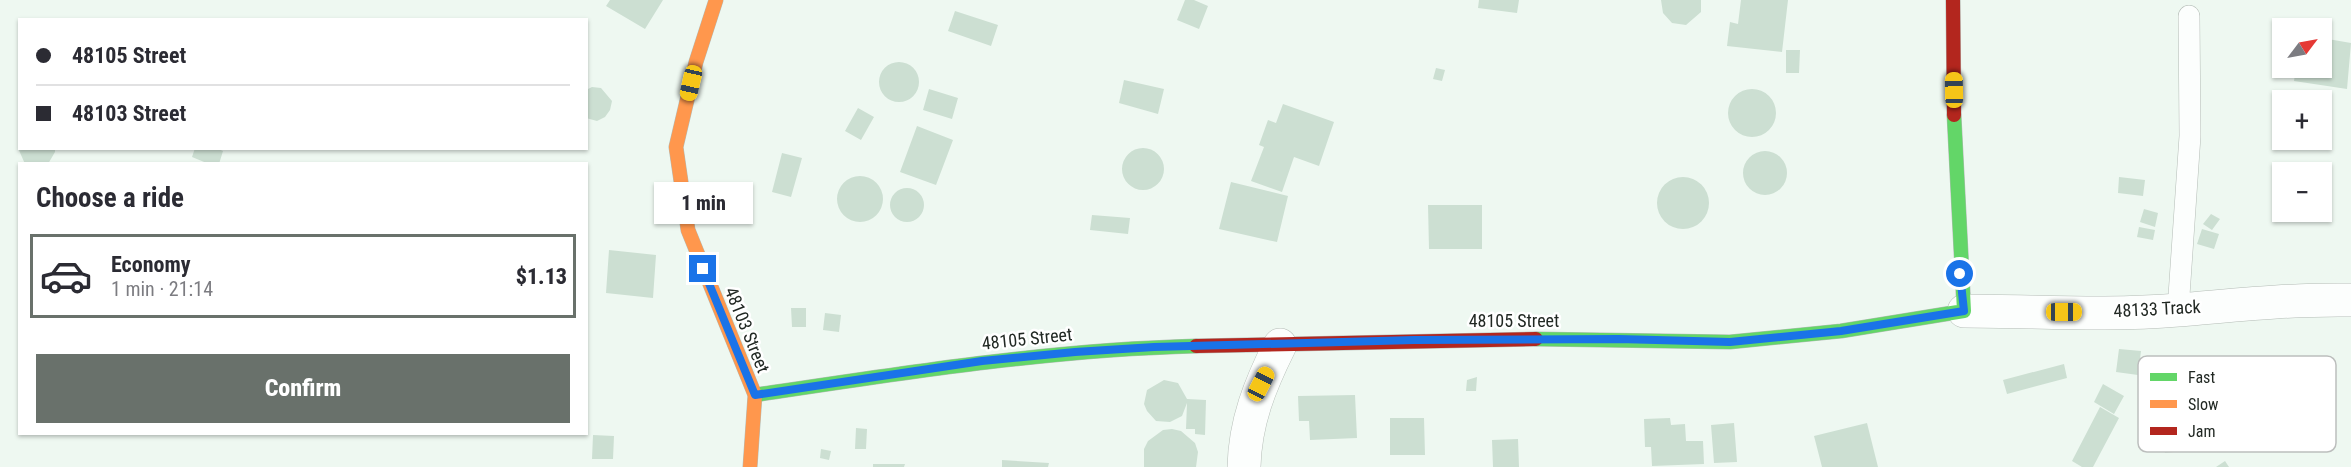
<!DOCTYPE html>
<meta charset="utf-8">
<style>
body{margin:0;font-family:"Roboto Condensed",sans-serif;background:#f2f2f3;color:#2b2b33;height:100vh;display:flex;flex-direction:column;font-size:22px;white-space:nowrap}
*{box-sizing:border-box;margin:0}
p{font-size:20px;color:#7c7c81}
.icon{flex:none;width:33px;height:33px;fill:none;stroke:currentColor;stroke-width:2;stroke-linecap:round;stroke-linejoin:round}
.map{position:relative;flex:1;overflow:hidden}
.details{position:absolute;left:18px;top:162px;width:570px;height:273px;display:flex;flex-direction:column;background:#fff;border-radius:0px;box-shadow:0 2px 4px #0004}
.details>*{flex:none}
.banner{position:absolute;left:18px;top:18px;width:570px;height:132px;border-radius:0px;box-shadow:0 2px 4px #0004;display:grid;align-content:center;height:132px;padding:0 18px;background:#fff}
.needle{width:39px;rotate:58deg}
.buttons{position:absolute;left:2272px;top:18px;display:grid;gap:12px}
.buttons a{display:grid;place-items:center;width:60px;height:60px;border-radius:0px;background:#fff;box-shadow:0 2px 4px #0004;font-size:30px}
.end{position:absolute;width:27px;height:27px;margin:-14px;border:8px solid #1a73e8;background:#fff;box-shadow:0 0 0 3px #fff}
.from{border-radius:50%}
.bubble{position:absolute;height:42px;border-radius:0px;background:#fff;box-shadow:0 2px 4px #0004;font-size:20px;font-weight:800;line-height:42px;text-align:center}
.car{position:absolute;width:18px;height:36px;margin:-18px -9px;border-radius:8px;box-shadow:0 0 4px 2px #0007;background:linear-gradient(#f5c518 24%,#345 0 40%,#f5c518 0 76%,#345 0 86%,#f5c518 0)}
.banner b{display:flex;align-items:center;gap:21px;height:57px;font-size:22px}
.banner b+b{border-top:2px solid #e1e1e2}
.banner i{width:15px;height:15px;background:#2b2b33}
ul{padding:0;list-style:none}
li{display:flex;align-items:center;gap:18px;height:84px;margin:0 12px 9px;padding:0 6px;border:3px solid transparent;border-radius:0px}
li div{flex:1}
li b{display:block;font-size:22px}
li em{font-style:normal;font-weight:800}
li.on{border-color:#69716b}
li>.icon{width:54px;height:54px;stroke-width:1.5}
h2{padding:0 18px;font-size:27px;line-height:72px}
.action{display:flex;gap:12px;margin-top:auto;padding:12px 18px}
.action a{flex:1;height:69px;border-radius:0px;background:#69716b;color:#fff;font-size:24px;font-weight:800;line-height:69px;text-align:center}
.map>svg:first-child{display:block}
.building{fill:#ccdfd2}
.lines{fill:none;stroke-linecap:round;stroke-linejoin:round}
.lane-casing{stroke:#b4bcb6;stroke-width:22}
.street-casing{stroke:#b4bcb6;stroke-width:34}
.fast-casing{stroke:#b4bcb6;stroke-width:15}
.slow-casing{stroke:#b4bcb6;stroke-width:15}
.jam-casing{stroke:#b4bcb6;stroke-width:15}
.lane{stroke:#fcfefd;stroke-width:21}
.street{stroke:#fcfefd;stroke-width:33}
.fast{stroke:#63d668;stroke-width:14}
.slow{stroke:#ff974d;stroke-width:14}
.jam{stroke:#b3261e;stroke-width:14}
.route{stroke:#1a73e8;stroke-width:8}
.labels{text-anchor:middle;stroke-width:5;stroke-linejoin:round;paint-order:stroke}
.street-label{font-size:18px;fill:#212823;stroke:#fff}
.key{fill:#fff;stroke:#bcbebd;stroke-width:1.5}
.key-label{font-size:16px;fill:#212823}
</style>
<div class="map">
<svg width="2351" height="467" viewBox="0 0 2351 467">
<rect width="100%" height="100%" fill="#eef8f1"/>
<path class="building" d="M 610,0 L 663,0 L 645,29 L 606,6 Z
M 1185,0 L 1194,0 L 1208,6 L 1199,29 L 1177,20 Z
M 1479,0 L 1519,0 L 1517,13 L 1478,8 Z
M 1661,0 L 1701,0 L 1701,12 L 1686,25 L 1672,23 L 1663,13 Z
M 1741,0 L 1788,0 L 1782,52 L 1727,46 L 1730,22 L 1738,24 Z
M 955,11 L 998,25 L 991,46 L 948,31 Z
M 2322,38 L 2351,43 L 2347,89 L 2294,81 L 2296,68 L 2322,68 Z
M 1786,50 L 1800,50 L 1799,73 L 1786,73 Z
M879 82a20 20 0 1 1 40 0a20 20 0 1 1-40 0Z
M 1436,68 L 1445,70 L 1442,81 L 1433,79 Z
M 1124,80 L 1164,89 L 1158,114 L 1119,103 Z
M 592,87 L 601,88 L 612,101 L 610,110 L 605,117 L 597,121 L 586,118 L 586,90 Z
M1728 113a24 24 0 1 1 48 0a24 24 0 1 1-48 0Z
M 929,89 L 958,98 L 952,119 L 923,110 Z
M 1283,104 L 1334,122 L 1319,166 L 1294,157 L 1282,192 L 1251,181 L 1264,147 L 1259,145 L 1268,120 L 1276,123 Z
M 858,108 L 874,117 L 861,140 L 845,131 Z
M 917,126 L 953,140 L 936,185 L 900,172 Z
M 18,148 L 55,148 L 55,152 L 48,164 L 25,164 Z
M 195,148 L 216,148 L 223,151 L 219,164 L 209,164 L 192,157 Z
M1122 169a21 21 0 1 1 42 0a21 21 0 1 1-42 0Z
M1743 173a22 22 0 1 1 44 0a22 22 0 1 1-44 0Z
M 782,153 L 802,158 L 791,197 L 772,192 Z
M837 199a23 23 0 1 1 46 0a23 23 0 1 1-46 0Z
M 2119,177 L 2145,180 L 2143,196 L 2118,193 Z
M1657 203a26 26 0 1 1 52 0a26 26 0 1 1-52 0Z
M 1231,182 L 1288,196 L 1277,242 L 1219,229 Z
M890 205a17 17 0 1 1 34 0a17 17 0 1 1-34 0Z
M 1428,205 L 1482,205 L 1482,249 L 1429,249 Z
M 2144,209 L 2158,213 L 2155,227 L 2140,222 Z
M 2211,214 L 2220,219 L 2212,230 L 2203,224 Z
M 1092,215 L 1130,218 L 1128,234 L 1090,230 Z
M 2139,227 L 2155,230 L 2153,240 L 2137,237 Z
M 2202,229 L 2219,234 L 2214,249 L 2197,244 Z
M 609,250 L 656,255 L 653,298 L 606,293 Z
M 791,308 L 806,308 L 806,327 L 792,327 Z
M 825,313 L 841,315 L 839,332 L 823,330 Z
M 2119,349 L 2141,351 L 2138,375 L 2116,372 Z
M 2064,364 L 2067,378 L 2007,394 L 2003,380 Z
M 1477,377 L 1476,391 L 1466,391 L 1467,380 Z
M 1164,380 L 1178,383 L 1187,399 L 1206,400 L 1205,435 L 1195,434 L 1195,429 L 1186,429 L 1187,403 L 1182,416 L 1170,422 L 1156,421 L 1147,411 L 1144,404 L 1147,390 Z
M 2103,384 L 2124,396 L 2114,414 L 2094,402 Z
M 1355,395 L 1357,438 L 1310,440 L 1309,421 L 1299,421 L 1298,396 Z
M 2100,407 L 2119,418 L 2093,467 L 2082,467 L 2072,461 Z
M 1390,418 L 1424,418 L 1425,455 L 1390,455 Z
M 1670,418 L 1671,425 L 1685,424 L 1686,441 L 1703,441 L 1704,464 L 1652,466 L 1651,447 L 1645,447 L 1644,419 Z
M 1734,423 L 1737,462 L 1714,463 L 1711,425 Z
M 1867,423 L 1878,467 L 1822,467 L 1814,436 Z
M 856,428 L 867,429 L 866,449 L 855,449 Z
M 1172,429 L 1181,431 L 1195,443 L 1198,452 L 1196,467 L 1144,467 L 1144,449 L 1148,441 L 1163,430 Z
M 593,435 L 614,436 L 613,459 L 592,459 Z
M 1518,439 L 1519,467 L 1493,467 L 1492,440 Z
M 2171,441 L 2173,452 L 2165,453 L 2163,442 Z
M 821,449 L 831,451 L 829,460 L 820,458 Z
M 1002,460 L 1049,463 L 1048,467 L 1002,467 Z
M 2225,461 L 2229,467 L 2216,467 Z
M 873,464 L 905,464 L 904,467 L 873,467 Z"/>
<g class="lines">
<g class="lane-casing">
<path id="lane" d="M 2178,310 L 2190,136 L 2189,16"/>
</g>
<g class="street-casing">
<path id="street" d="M 1964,311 C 2035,311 2107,316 2178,310 C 2236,305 2293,299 2351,300
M 1244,467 C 1245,422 1260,385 1280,345"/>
</g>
<g class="fast-casing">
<path id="fast" d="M 1536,339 L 1730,342 L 1841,331 L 1964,311 L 1954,115
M 755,395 C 902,373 1047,350 1196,346"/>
</g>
<g class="slow-casing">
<path id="slow" d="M 716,0 L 696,62 L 676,147 L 688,230 L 755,395 L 750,467"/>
</g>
<g class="jam-casing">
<path id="jam" d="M 1953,0 L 1954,115
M 1196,346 L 1536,339"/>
</g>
<use href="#lane" class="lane"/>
<use href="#street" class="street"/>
<use href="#fast" class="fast"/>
<use href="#slow" class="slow"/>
<use href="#jam" class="jam"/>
</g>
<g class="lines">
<path class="route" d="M 703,269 L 755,395 L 982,361 L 1075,352 L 1154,347 L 1414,340 L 1619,339 L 1730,342 L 1841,331 L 1964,311 L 1960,274"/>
</g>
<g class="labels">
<g class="street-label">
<text transform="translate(2157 309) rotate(-3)" y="6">48133 Track</text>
<text x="1514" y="327">48105 Street</text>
<text transform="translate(747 330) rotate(68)" y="6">48103 Street</text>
<text transform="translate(1027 339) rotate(-6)" y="6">48105 Street</text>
</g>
</g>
<rect x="2138" y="356" width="198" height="96" rx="9" class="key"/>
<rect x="2150" y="373" width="27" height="8" fill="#63d668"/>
<rect x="2150" y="400" width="27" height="8" fill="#ff974d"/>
<rect x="2150" y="427" width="27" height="8" fill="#b3261e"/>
<g class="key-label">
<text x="2188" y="383">Fast</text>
<text x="2188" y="410">Slow</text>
<text x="2188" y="437">Jam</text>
</g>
</svg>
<div class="buttons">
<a><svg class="needle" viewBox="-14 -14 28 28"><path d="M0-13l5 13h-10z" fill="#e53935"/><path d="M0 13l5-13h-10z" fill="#7c7c81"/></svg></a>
<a>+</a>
<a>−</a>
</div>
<i class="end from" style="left:1960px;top:274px"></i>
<i class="end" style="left:703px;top:269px"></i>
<div class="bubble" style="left:654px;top:182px;width:99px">1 min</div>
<i class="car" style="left:691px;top:83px;rotate:193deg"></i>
<i class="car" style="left:1954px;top:90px;rotate:359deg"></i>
<i class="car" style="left:2064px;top:312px;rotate:90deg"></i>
<i class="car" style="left:1261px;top:384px;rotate:27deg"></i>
<div class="banner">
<b><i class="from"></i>48105 Street</b>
<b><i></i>48103 Street</b>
</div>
<section class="details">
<h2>Choose a ride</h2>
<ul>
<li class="on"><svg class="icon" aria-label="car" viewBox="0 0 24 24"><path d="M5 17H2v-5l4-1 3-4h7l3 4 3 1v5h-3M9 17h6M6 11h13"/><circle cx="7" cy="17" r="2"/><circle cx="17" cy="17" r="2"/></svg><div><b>Economy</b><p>1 min · 21:14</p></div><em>$1.13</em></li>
</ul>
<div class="action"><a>Confirm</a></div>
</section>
</div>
